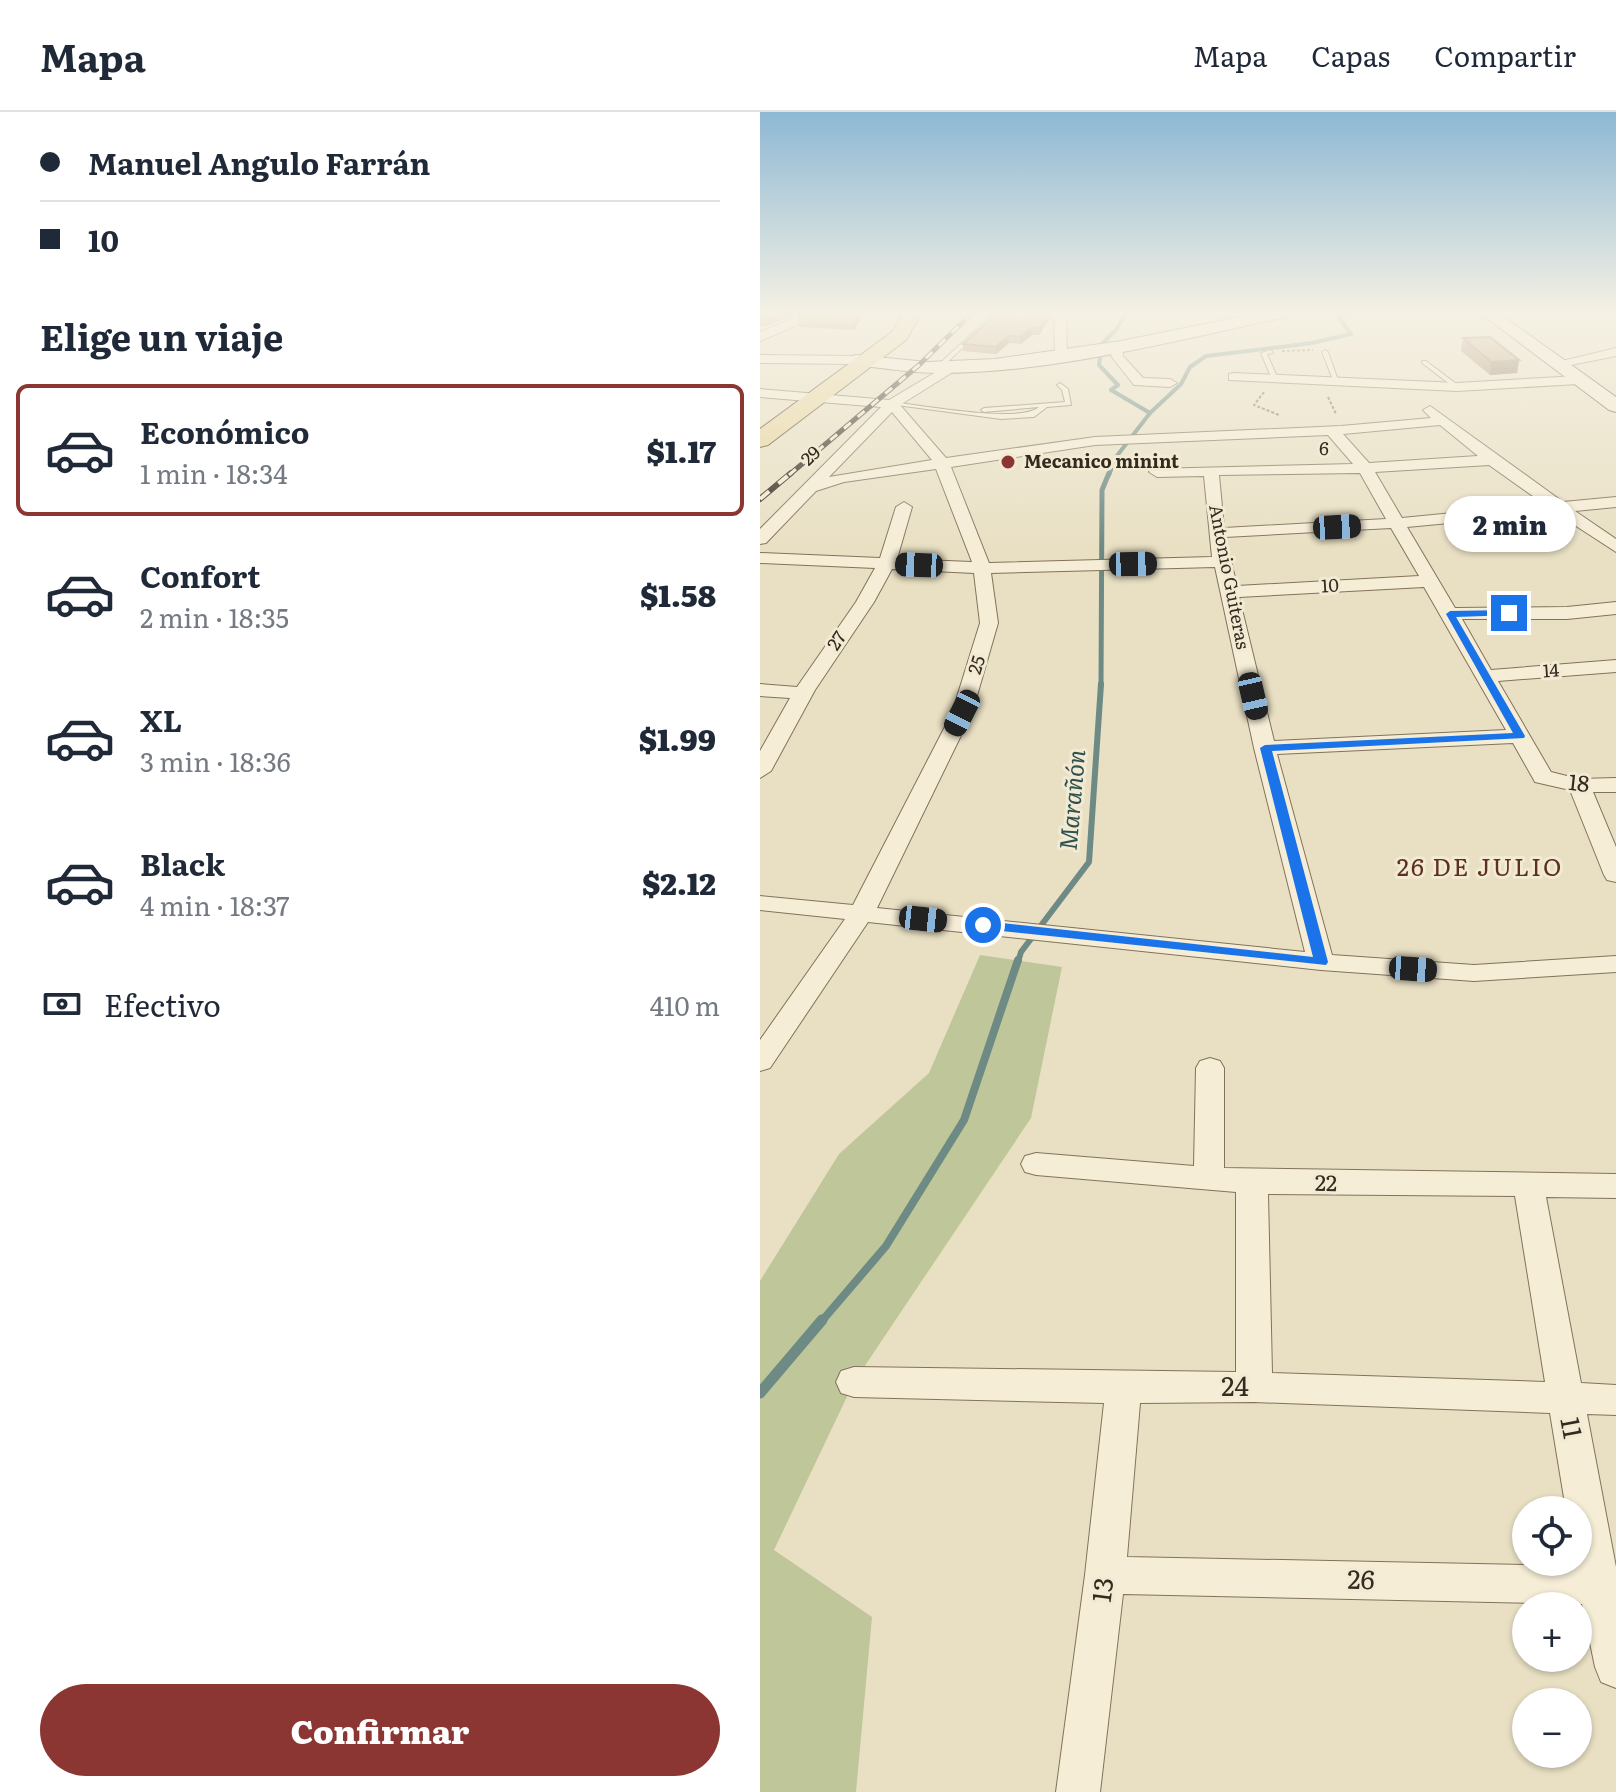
<!DOCTYPE html>
<html lang="es">
<meta charset="utf-8">
<style>
body{margin:0;font-family:Literata,serif;background:#f2f2f3;color:#1f2937;height:100vh;display:flex;flex-direction:column;font-size:30px;white-space:nowrap}
*{box-sizing:border-box;margin:0}
p{font-size:26px;color:#747a83}
.icon{flex:none;width:44px;height:44px;fill:none;stroke:currentColor;stroke-width:2;stroke-linecap:round;stroke-linejoin:round}
.map{position:relative;flex:1;overflow:hidden}
.side{display:flex;flex-direction:column;background:#fff;width:760px}
.side>*{flex:none}
.top-card{display:grid;align-content:center;height:176px;padding:0 40px;background:#fff}
.fabs{position:absolute;left:752px;top:1384px;display:grid;gap:16px}
.fabs a{display:grid;place-items:center;width:80px;height:80px;border-radius:50%;background:#fff;box-shadow:0 2px 6px #0004;font-size:40px}
.end{position:absolute;width:36px;height:36px;margin:-18px;border:10px solid #1a73e8;background:#fff;box-shadow:0 0 0 4px #fff}
.from{border-radius:50%}
.bubble{position:absolute;height:56px;border-radius:28px;background:#fff;box-shadow:0 2px 6px #0004;font-size:26px;font-weight:800;line-height:56px;text-align:center}
.car{position:absolute;width:24px;height:48px;margin:-24px -12px;border-radius:10px;box-shadow:0 0 6px 2px #0007;background:linear-gradient(#222 24%,#8ab4d8 0 40%,#222 0 76%,#8ab4d8 0 86%,#222 0)}
.top-card b{display:flex;align-items:center;gap:28px;height:76px;font-size:30px}
.top-card b+b{border-top:2px solid #e0e1e3}
.top-card i{width:20px;height:20px;background:#1f2937}
ul{padding:0;list-style:none}
li{display:flex;align-items:center;gap:24px;height:132px;margin:0 16px 12px;padding:0 24px;border:4px solid transparent;border-radius:12px}
li div{flex:1}
li b{display:block;font-size:30px}
li em{font-style:normal;font-weight:800}
li.selected{border-color:#8b3632}
li>.icon{width:72px;height:72px;stroke-width:1.5}
h2{padding:0 40px;font-size:36px;line-height:96px}
.pay{display:flex;align-items:center;gap:20px;height:88px;padding:0 40px;font-size:30px}
.pay p{margin-inline-start:auto}
.primary-button{display:flex;gap:16px;margin-top:auto;padding:16px 40px}
.primary-button a{flex:1;height:92px;border-radius:48px;background:#8b3632;color:#fff;font-size:32px;font-weight:800;line-height:92px;text-align:center}
header{display:flex;align-items:center;gap:48px;box-sizing:border-box;height:112px;padding:0 40px;background:#fff;border-bottom:2px solid #e0e1e3}
header strong{font-size:38px}
nav{display:flex;gap:44px;margin-inline-start:auto;font-size:28px}
main{display:flex;flex:1;min-height:0}
.map>svg:first-child{display:block}
.green{fill:#bfc699}
.lines{fill:none;stroke-linecap:round;stroke-linejoin:round}
.stream-far4{stroke:#6d8a84;stroke-width:4}
.stream-far3{stroke:#6d8a84;stroke-width:5}
.stream-far2{stroke:#6d8a84;stroke-width:6}
.stream-far1{stroke:#6d8a84;stroke-width:8}
.stream{stroke:#6d8a84;stroke-width:11}
.lane-casing{stroke:#82725c;stroke-width:2}
.street-casing{stroke:#82725c;stroke-width:2}
.secondary-casing{stroke:#64543f;stroke-width:2}
.primary-casing{stroke:#504130;stroke-width:2}
.path{stroke:#82725c;stroke-width:2;stroke-dasharray:3 2;stroke-linecap:butt}
.lane{fill:#f5edd6;fill-rule:evenodd}
.street{fill:#f5edd6;fill-rule:evenodd}
.secondary{fill:#f5edd6;fill-rule:evenodd}
.primary{fill:#e9d69f;fill-rule:evenodd}
.rail-far1-casing{stroke:#342a1f;stroke-width:5}
.rail-casing{stroke:#342a1f;stroke-width:6}
.rail-far1{stroke:#f2ead3;stroke-width:3;stroke-dasharray:9;stroke-linecap:butt}
.rail{stroke:#f2ead3;stroke-width:4;stroke-dasharray:12;stroke-linecap:butt}
.wall{fill:#a9886c}
.shaded-wall{fill:#896f58}
.building{fill:#c49e7d;stroke:#896f58;stroke-width:2}
.route{fill:#1a73e8}
.poi-dot{fill:#8b3632;stroke:#f2ead3;stroke-width:3}
.labels{text-anchor:middle;stroke-width:6;stroke-linejoin:round;paint-order:stroke}
.far-street-label{font-size:18px;fill:#342a1f;stroke:#f2ead3}
.far-poi-label{font-size:18px;font-weight:bold;fill:#342a1f;stroke:#f2ead3;text-anchor:start}
.street-label{font-size:22px;fill:#342a1f;stroke:#f2ead3}
.water-label{font-size:24px;font-style:italic;fill:#2f5251;stroke:#f2ead3}
.neighbourhood-label{font-size:24px;letter-spacing:2px;fill:#5c3122;stroke:#f2ead3}
.near-street-label{font-size:26px;fill:#342a1f;stroke:#f2ead3}
</style>
<header>
<strong>Mapa</strong>
<nav><a>Mapa</a><a>Capas</a><a>Compartir</a></nav>
</header>
<main>
<section class="side">
<div class="top-card">
<b><i class="from"></i>Manuel Angulo Farrán</b>
<b><i></i>10</b>
</div>
<h2>Elige un viaje</h2>
<ul>
<li class="selected"><svg class="icon" aria-label="car" viewBox="0 0 24 24"><path d="M5 17H2v-5l4-1 3-4h7l3 4 3 1v5h-3M9 17h6M6 11h13"/><circle cx="7" cy="17" r="2"/><circle cx="17" cy="17" r="2"/></svg><div><b>Económico</b><p>1 min · 18:34</p></div><em>$1.17</em></li>
<li><svg class="icon" aria-label="car" viewBox="0 0 24 24"><path d="M5 17H2v-5l4-1 3-4h7l3 4 3 1v5h-3M9 17h6M6 11h13"/><circle cx="7" cy="17" r="2"/><circle cx="17" cy="17" r="2"/></svg><div><b>Confort</b><p>2 min · 18:35</p></div><em>$1.58</em></li>
<li><svg class="icon" aria-label="car" viewBox="0 0 24 24"><path d="M5 17H2v-5l4-1 3-4h7l3 4 3 1v5h-3M9 17h6M6 11h13"/><circle cx="7" cy="17" r="2"/><circle cx="17" cy="17" r="2"/></svg><div><b>XL</b><p>3 min · 18:36</p></div><em>$1.99</em></li>
<li><svg class="icon" aria-label="car" viewBox="0 0 24 24"><path d="M5 17H2v-5l4-1 3-4h7l3 4 3 1v5h-3M9 17h6M6 11h13"/><circle cx="7" cy="17" r="2"/><circle cx="17" cy="17" r="2"/></svg><div><b>Black</b><p>4 min · 18:37</p></div><em>$2.12</em></li>
</ul>
<div class="pay"><svg class="icon" aria-label="cash" viewBox="0 0 24 24"><path d="M3 7h18v10H3z"/><circle cx="12" cy="12" r="2"/></svg>Efectivo<p>410 m</p></div>
<div class="primary-button"><a>Confirmar</a></div>
</section>
<div class="map">
<svg width="856" height="1680" viewBox="0 0 856 1680">
<rect width="100%" height="100%" fill="#e9e0c4"/>
<path class="green" d="M 220,843 L 302,855 L 271,1006 L 94,1270 L 14,1438 L 112,1505 L 96,1680 L 0,1680 L 0,1169 L 79,1042 L 169,961 Z"/>
<g class="lines">
<path class="stream-far4" d="M 390,301 L 421,272 L 430,255 L 446,244 L 552,231 L 591,222 L 577,203 L 592,200
M 349,363 L 356,345 L 390,301 L 351,278 L 358,273 L 339,253 L 342,232 L 356,218 L 367,200"/>
<path class="stream-far3" d="M 341,574 L 342,378 L 349,361"/>
<path class="stream-far2" d="M 258,850 L 261,840 L 329,750 L 341,572"/>
<path class="stream-far1" d="M 61,1210 L 126,1134 L 204,1008 L 258,848"/>
<path class="stream" d="M 0,1281 L 62,1208"/>
<g class="lane-casing">
<path id="lane" d="M 235,200 L 241,200 L 181,256 L 177,256 L 177,254 Z
M 511,238 L 513,241 L 507,242 L 518,267 L 515,269 L 512,267 L 501,241 Z
M 565,238 L 568,240 L 579,271 L 574,270 L 562,240 Z
M 662,249 L 666,249 L 699,274 L 699,276 L 695,276 L 662,251 Z
M 300,271 L 308,277 L 311,293 L 287,295 L 274,305 L 241,307 L 129,292 L 132,290 C 160,293 260,312 279,295 L 224,300 L 221,298 L 224,296 L 305,290 L 302,278 L 297,273 Z"/>
</g>
<g class="street-casing">
<path id="street" d="M 294,200 L 306,200 L 307,244 L 301,248 L 295,244 Z
M 38,204 L 44,208 L 42,211 L 0,229 L 0,220 Z
M 354,233 L 362,233 L 363,244 L 383,266 L 410,267 L 417,271 L 410,275 L 374,273 L 351,244 Z
M 856,236 L 856,244 L 796,256 L 790,252 Z
M 0,243 L 95,244 L 101,248 L 95,252 L 0,251 Z
M 191,251 L 196,252 L 196,258 L 140,293 L 186,346 L 335,325 L 581,314 L 671,306 L 663,298 L 670,294 L 803,390 L 856,385 L 856,395 L 815,399 L 856,427 L 856,440 L 796,401 L 647,415 L 695,496 L 807,495 L 856,490 L 856,502 L 807,507 L 702,507 L 731,558 L 856,548 L 856,560 L 738,569 L 791,660 L 819,667 L 856,666 L 856,680 L 833,680 L 856,735 L 856,770 L 847,768 L 844,763 L 810,678 L 775,670 L 753,631 L 517,642 L 572,843 L 714,853 L 856,844 L 856,860 L 714,869 L 561,858 L 108,810 L 10,956 L 0,959 L 0,928 L 85,807 L 0,798 L 0,784 L 93,793 L 192,601 L 220,511 L 214,461 L 132,457 L 114,490 L 55,578 L 11,659 L 0,666 L 0,639 L 30,586 L 0,584 L 0,572 L 37,575 L 96,490 L 115,456 L 0,451 L 0,441 L 120,446 L 136,395 L 144,390 L 152,395 L 137,447 L 212,450 L 176,357 L 84,370 L 56,379 L 6,431 L 0,432 L 0,417 L 121,295 L 0,285 L 0,277 L 129,288 ZM 132,300 L 172,348 L 69,365 ZM 680,313 L 718,344 L 609,351 L 583,322 ZM 568,323 L 593,352 L 392,357 L 389,360 L 397,365 L 444,364 L 452,445 L 229,451 L 191,355 L 335,333 ZM 729,353 L 784,392 L 642,406 L 615,360 ZM 600,361 L 626,407 L 464,416 L 459,363 ZM 631,416 L 659,464 L 477,474 L 465,425 ZM 455,455 L 494,636 L 545,840 L 117,796 L 212,601 L 238,511 L 231,461 ZM 664,475 L 746,618 L 514,629 L 479,485 Z
M 474,261 L 697,271 L 818,264 L 825,268 L 818,272 L 697,279 L 469,268 L 469,262 Z
M 450,946 L 460,949 L 464,956 L 464,1056 L 856,1062 L 856,1086 L 786,1085 L 821,1271 L 856,1273 L 856,1303 L 827,1302 L 856,1455 L 856,1576 L 841,1570 L 835,1555 L 822,1492 L 363,1482 L 340,1680 L 296,1680 L 325,1463 L 344,1291 L 94,1285 L 81,1281 L 76,1270 L 81,1259 L 94,1255 L 476,1260 L 476,1080 L 276,1063 L 265,1060 L 261,1052 L 265,1044 L 276,1041 L 434,1054 L 436,956 L 440,949 ZM 508,1082 L 755,1084 L 785,1270 L 512,1261 ZM 494,1290 L 790,1301 L 806,1398 L 818,1398 L 818,1450 L 814,1450 L 815,1454 L 367,1445 L 380,1291 Z"/>
</g>
<g class="secondary-casing">
<path id="secondary" d="M 504,200 L 536,200 L 528,205 C 414,228 297,261 180,261 C 151,261 123,256 95,253 L 86,248 L 95,243 L 168,250 L 235,247 L 361,229 Z
M 719,200 L 737,200 L 856,285 L 856,300 L 849,298 Z"/>
</g>
<g class="primary-casing">
<path id="primary" d="M 144,200 L 162,200 L 146,228 L 8,333 L 0,335 L 0,317 L 132,220 Z"/>
</g>
<path class="path" d="M 522,239 L 553,238
M 504,280 L 494,293 L 519,303
M 568,285 L 576,302"/>
<use href="#lane" class="lane"/>
<use href="#street" class="street"/>
<use href="#secondary" class="secondary"/>
<use href="#primary" class="primary"/>
<g class="rail-far1-casing">
<path id="rail-far1" d="M 29,363 L 159,253 L 213,200"/>
</g>
<g class="rail-casing">
<path id="rail" d="M 0,387 L 31,361"/>
</g>
<use href="#rail-far1" class="rail-far1"/>
<use href="#rail" class="rail"/>
</g>
<path class="wall" d="M 0,200 L 105,200 L 94,218 L 39,215 L 37,201 L 7,214 L 0,214 Z
M 291,205 L 279,223 L 272,223 L 261,232 L 249,231 L 236,242 L 203,239 L 203,232 Z
M 703,226 L 759,248 L 757,261 L 730,263 L 701,239 Z"/>
<path class="shaded-wall" d="M 5,200 L 37,200 L 37,201 L 7,214 Z
M 95,200 L 105,200 L 94,218 L 92,204 Z
M 290,200 L 292,200 L 291,205 L 279,223 L 279,216 Z
M 271,216 L 272,223 L 261,232 L 261,225 Z
M 248,224 L 249,231 L 236,242 L 236,235 Z
M 759,248 L 757,261 L 730,263 L 731,250 Z"/>
<path class="building" d="M 39,200 L 95,200 L 92,204 L 37,201 Z
M 238,200 L 290,200 L 279,216 L 271,216 L 261,225 L 248,224 L 236,235 L 203,232 Z
M 730,225 L 759,248 L 731,250 L 703,226 Z"/>
<linearGradient id="sky" x2="0" y2="1"><stop stop-color="#8db8d4"/><stop offset="0.46" stop-color="#f5f1e4"/><stop offset="1" stop-color="#f5f1e4" stop-opacity="0"/></linearGradient>
<rect width="856" height="435" fill="url(#sky)"/>
<path class="route" d="M 749,498 L 752,503 L 696,505 L 765,624 L 764,626 L 512,639 L 568,850 L 566,853 L 223,817 L 217,813 L 223,809 L 553,845 L 500,636 L 505,633 L 753,621 L 686,502 L 690,499 Z"/>
<circle class="poi-dot" cx="248" cy="350" r="8"/>
<g class="labels">
<g class="far-street-label">
<text transform="translate(564 337) rotate(-1)" y="6">6</text>
<text transform="translate(51 344) rotate(-44)" y="6">29</text>
<text transform="translate(469 465) rotate(79)" y="6">Antonio Guiteras</text>
<text transform="translate(570 474) rotate(-3)" y="6">10</text>
<text transform="translate(77 529) rotate(-57)" y="6">27</text>
<text transform="translate(217 553) rotate(-73)" y="6">25</text>
<text transform="translate(791 559) rotate(-4)" y="6">14</text>
</g>
<g class="far-poi-label">
<text x="264" y="356">Mecanico minint</text>
</g>
<g class="street-label">
<text transform="translate(819 671) rotate(6)" y="8">18</text>
<text transform="translate(566 1071) rotate(1)" y="8">22</text>
</g>
<g class="water-label">
<text transform="translate(313 688) rotate(-85)" y="8">Marañón</text>
</g>
<g class="neighbourhood-label">
<text x="720" y="764">26 DE JULIO</text>
</g>
<g class="near-street-label">
<text x="475" y="1284">24</text>
<text transform="translate(811 1316) rotate(80)" y="9">11</text>
<text transform="translate(601 1468) rotate(1)" y="9">26</text>
<text transform="translate(343 1478) rotate(-83)" y="9">13</text>
</g>
</g>
</svg>
<div class="fabs">
<a><svg class="icon" aria-label="locate" viewBox="0 0 24 24"><circle cx="12" cy="12" r="6"/><path d="M12 2v4M12 18v4M2 12h4M18 12h4"/></svg></a>
<a>+</a>
<a>−</a>
</div>
<i class="end from" style="left:223px;top:813px"></i>
<i class="end" style="left:749px;top:501px"></i>
<div class="bubble" style="left:684px;top:384px;width:132px">2 min</div>
<i class="car" style="left:577px;top:415px;rotate:87deg"></i>
<i class="car" style="left:373px;top:452px;rotate:89deg"></i>
<i class="car" style="left:159px;top:453px;rotate:272deg"></i>
<i class="car" style="left:493px;top:584px;rotate:167deg"></i>
<i class="car" style="left:202px;top:601px;rotate:207deg"></i>
<i class="car" style="left:163px;top:807px;rotate:96deg"></i>
<i class="car" style="left:653px;top:857px;rotate:94deg"></i>
</div>
</main>
